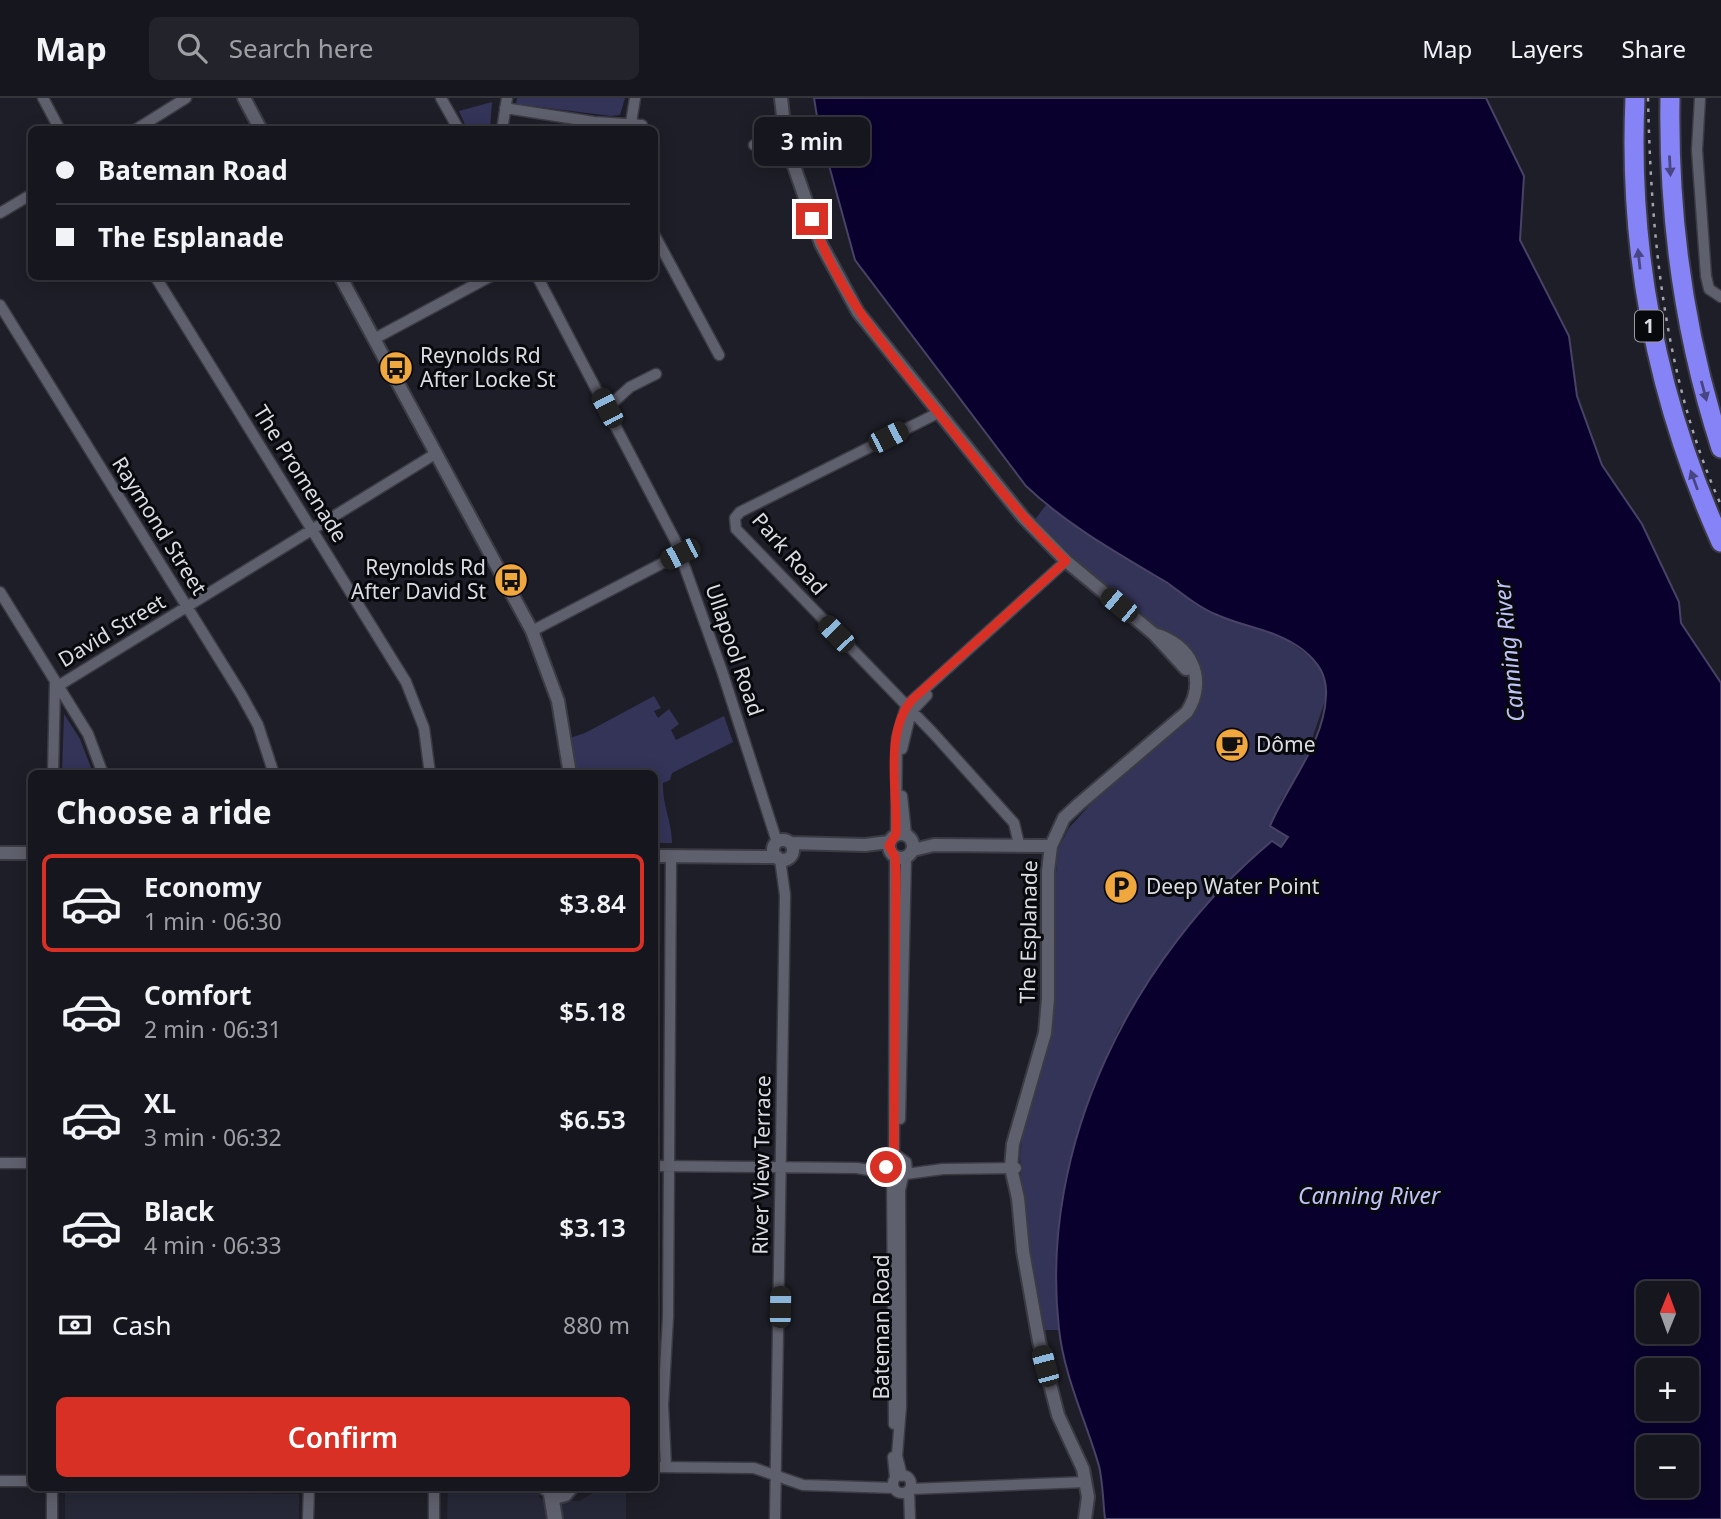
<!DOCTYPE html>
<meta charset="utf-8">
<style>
body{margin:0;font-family:"Noto Sans",sans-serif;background:#23232b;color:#f1f3f6;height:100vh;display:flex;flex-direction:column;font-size:26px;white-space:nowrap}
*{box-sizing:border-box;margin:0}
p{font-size:23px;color:#9e9fa4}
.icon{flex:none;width:38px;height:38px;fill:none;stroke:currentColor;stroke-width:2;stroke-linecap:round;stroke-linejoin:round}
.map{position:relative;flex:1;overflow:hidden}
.side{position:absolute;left:28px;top:672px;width:630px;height:721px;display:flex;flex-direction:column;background:#16161e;border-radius:10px;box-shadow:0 4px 18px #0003,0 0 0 2px #35353c}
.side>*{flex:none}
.banner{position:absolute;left:28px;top:28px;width:630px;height:154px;border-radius:10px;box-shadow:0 4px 18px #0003,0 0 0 2px #35353c;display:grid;align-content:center;height:154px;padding:0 28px;background:#16161e}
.needle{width:46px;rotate:1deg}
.controls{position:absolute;left:1636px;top:1183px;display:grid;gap:14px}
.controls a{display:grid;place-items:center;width:63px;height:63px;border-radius:10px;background:#16161e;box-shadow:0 4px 18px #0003,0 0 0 2px #35353c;font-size:35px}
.end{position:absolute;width:32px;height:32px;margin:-16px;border:9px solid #d93025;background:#fff;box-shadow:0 0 0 4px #fff}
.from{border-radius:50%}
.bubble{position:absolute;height:49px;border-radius:10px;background:#16161e;box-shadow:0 4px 18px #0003,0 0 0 2px #35353c;font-size:23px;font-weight:600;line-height:49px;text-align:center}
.car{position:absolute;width:21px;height:42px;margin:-21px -10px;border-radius:9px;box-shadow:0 0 5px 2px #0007;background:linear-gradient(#222 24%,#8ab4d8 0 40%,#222 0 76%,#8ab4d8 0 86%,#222 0)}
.banner b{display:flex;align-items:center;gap:24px;height:66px;font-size:26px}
.banner b+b{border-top:2px solid #35353c}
.banner i{width:18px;height:18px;background:#f1f3f6}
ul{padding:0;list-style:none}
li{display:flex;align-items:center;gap:21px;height:98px;margin:0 14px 10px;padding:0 14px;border:4px solid transparent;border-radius:10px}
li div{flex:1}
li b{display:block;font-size:26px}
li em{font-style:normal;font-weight:600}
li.current{border-color:#d93025}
li>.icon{width:63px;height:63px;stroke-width:1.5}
h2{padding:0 28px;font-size:32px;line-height:84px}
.pay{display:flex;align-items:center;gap:18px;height:77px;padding:0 28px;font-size:26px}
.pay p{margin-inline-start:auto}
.button{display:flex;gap:14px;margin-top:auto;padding:14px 28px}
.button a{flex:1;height:80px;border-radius:10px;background:#d93025;color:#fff;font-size:28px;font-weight:600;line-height:80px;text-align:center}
header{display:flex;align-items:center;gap:42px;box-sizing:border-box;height:98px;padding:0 35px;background:#16161e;border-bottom:2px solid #35353c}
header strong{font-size:33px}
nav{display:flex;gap:38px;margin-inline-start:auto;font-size:24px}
.search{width:490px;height:63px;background:#23232b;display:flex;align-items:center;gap:18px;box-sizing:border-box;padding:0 24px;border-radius:10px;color:#9e9fa4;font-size:26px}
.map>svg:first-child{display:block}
.built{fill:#272837}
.green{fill:#343459}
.water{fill:#09002e;stroke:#484265;stroke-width:2;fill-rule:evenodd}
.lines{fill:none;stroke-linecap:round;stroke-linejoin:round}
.minor-casing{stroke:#3b3b44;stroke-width:13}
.tertiary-casing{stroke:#3b3b44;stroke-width:16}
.secondary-casing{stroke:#3b3b44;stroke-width:18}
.motorway-casing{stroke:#3b3b44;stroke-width:23}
.minor{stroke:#5f606d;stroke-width:10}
.tertiary{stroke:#5f606d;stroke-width:12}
.secondary{stroke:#5f606d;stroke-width:14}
.motorway{stroke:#8683f7;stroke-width:19}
.rail{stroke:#a3a4ac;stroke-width:2.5;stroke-dasharray:3.5 7;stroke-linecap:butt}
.oneway{fill:#474682}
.route{stroke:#d93025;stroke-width:9}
.labels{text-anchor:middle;stroke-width:6;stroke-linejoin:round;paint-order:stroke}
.shield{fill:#08090d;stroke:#9c9da4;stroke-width:2}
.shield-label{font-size:19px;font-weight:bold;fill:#dcdde4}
.poi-label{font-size:21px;fill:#dcdde4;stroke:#08090d;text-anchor:start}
.street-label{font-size:21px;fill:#dcdde4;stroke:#08090d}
.water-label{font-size:23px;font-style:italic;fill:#c0c3f7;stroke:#08090d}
</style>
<header>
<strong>Map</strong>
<div class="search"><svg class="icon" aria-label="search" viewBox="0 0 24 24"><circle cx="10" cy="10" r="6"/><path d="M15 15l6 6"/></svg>Search here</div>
<nav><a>Map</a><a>Layers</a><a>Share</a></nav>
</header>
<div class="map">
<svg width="1721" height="1421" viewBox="0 0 1721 1421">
<rect width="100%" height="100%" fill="#1e1e28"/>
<path class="built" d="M 448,1390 L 539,1390 L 539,1399 L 543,1402 L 579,1403 L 602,1390 L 626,1390 L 626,1421 L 447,1421 Z
M 65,1394 L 299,1396 L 299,1421 L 65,1421 Z"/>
<path class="green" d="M 517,0 L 625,0 L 620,17 L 611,18 L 516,6 Z
M 492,4 L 490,31 L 467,31 L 459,13 Z
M 1046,407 L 1214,516 L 1282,538 L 1318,565 L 1325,582 L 1326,600 L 1301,673 L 1281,702 L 1272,729 L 1288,738 L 1285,744 L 1119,930 L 1092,990 L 1070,1061 L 1060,1114 L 1059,1232 L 1040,1232 L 1023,1117 L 1020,1058 L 1025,1018 L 1041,965 L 1058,751 L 1069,730 L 1097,699 L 1183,623 L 1196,580 L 1182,554 L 1033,424 Z
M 654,598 L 661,610 L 654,613 L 658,620 L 669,611 L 679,626 L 671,632 L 676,642 L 724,618 L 733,644 L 672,675 L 670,682 L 663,685 C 662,706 672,724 672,745 L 655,745 L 654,676 L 570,675 L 567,641 L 585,635 Z
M 64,616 L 80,641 L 93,675 L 62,675 Z"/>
<path class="water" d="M 814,0 L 1486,0 L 1524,78 L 1520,142 L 1569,238 L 1577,298 L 1602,367 L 1642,426 L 1679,504 L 1681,525 L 1721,585 L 1721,1421 L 1105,1421 C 1103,1404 1103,1385 1099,1368 C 1086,1323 1064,1278 1059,1231 C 1038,1047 1133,859 1272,743 L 1281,749 L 1288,739 L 1270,728 C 1287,687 1325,644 1326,597 C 1327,577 1318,564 1303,552 C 1276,531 1245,530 1215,516 C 1197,509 1182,495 1166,484 C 1117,455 1067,427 1026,388 L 855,162 L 819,31 ZM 1648,1195 L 1687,1195 L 1687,1234 L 1648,1234 ZM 1648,1272 L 1687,1272 L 1687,1311 L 1648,1311 ZM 1648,1349 L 1687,1349 L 1687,1388 L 1648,1388 Z"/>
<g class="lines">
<g class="minor-casing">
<path id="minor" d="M 43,0 L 60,32
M 441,0 L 459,32
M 1700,0 L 1697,52 L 1706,178 L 1709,191 L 1721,199
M 505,10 L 594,24 L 642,27
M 631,25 L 635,0
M 135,32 L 186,0
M 502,32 L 507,0
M 754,47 L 786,45
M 0,115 L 32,96
M 654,136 L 719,257
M 155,178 L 406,584 L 424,630 L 430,676
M 537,178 L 675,442 L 722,573 L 777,744
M 0,207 L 241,596 L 258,627 L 274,676
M 374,241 L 491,178
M 607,310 L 630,289 L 656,276
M 938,315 L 740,414 L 735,420 L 736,431 L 934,636 L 1014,725 L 1019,746
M 0,494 L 88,636 L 103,676
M 532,533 L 680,456
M 58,588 L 435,356
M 902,651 L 911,614 L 927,597
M 53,676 L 55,585
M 902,698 L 906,736
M 896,736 L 897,640 L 906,608 L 1066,463
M 900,1021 L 906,759
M 892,1060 L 899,1059 L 906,1064 L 907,1073 L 903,1079 L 892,1080 L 886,1069 L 894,1053 L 895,759
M 0,1065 L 32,1065
M 654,1068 L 857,1070 L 887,1075
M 906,1076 L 943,1071 L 1016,1070
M 892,1080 L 894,1326
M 893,1359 L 895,1379
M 666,1368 L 663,1307 L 668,1219 L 671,758
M 654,1369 L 754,1370 L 803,1387 L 894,1390
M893 1386a9 9 0 1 1 18 0a9 9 0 1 1-18 0Z
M 902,1378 L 897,1358 L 901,1308 L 900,1092 L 903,1079
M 0,1383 L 32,1383
M 911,1391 L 1086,1384
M 909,1393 L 910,1421
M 52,1421 L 52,1390
M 308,1421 L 309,1390
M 434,1421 L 434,1390
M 775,1421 L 785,797 L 780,761"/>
</g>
<g class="tertiary-casing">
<path id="tertiary" d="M 244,0 L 261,32
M 781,0 L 786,45 L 821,146 L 858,214 L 1023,419 L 1066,463 L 1154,536 L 1186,571
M 340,178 L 532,533 L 558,603 L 570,676
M889 748a12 12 0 1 1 24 0a12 12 0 1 1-24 0Z
M773 752a10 10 0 1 1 20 0a10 10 0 1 1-20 0Z
M 791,745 L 865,747 L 889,744
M 913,752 L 934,747 L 1051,748
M 0,755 L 32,755
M 654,758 L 777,759
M 1085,1421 L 1088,1399 L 1083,1371 L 1058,1317 L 1039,1243 L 1023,1153 L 1018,1100 L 1011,1070 L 1013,1046 L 1045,935 L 1048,901 L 1048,773 L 1051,748 L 1064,720 L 1079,706 L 1187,614 C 1208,581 1191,546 1154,536"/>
</g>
<g class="secondary-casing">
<path id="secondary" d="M 546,1390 L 558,1398 L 565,1396 L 570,1390
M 551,1396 L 555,1421"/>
</g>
<g class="motorway-casing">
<path id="motorway" d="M 1635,0 C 1628,156 1657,302 1721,444
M 1670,0 C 1668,120 1684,236 1721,350"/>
</g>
<use href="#minor" class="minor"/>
<use href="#tertiary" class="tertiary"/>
<use href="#secondary" class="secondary"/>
<use href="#motorway" class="motorway"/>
<path class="rail" d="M 1648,0 C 1651,137 1664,281 1721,407"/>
</g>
<defs><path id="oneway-solid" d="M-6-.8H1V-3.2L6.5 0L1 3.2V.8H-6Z" transform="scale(1.75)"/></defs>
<g class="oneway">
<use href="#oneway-solid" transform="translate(1670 68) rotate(87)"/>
<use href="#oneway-solid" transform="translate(1639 161) rotate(-96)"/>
<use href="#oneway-solid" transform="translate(1704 293) rotate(75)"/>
<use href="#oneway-solid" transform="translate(1694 382) rotate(-110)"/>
</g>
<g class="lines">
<path class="route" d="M 812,121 C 838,197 890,255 940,317 C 980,367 1020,419 1066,463 L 913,601 C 883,633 898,696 896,736 L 889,748 L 895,759 L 896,777 L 894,1053 L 886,1069"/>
</g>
<defs>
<g id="bus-disc" transform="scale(1.75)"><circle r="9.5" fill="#efa73e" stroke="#08090d"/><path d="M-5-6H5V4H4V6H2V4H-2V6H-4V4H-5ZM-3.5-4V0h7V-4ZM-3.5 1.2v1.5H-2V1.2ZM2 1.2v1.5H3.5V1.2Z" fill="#111"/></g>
<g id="cafe-disc" transform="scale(1.75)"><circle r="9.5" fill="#efa73e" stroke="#08090d"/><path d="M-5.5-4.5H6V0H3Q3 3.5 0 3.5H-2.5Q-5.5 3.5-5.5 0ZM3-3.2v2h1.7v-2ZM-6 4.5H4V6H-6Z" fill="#111"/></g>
<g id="parking-disc" transform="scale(1.75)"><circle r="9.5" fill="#efa73e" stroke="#08090d"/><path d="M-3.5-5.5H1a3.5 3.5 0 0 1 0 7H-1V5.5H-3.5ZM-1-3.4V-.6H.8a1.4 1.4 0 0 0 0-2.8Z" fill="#111"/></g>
</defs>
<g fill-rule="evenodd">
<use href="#bus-disc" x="396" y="270"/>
<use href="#bus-disc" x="511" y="482"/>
<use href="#cafe-disc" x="1232" y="647"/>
<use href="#parking-disc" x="1121" y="789"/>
</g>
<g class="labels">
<rect class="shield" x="1635" y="212.5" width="28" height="31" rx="5"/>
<g class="shield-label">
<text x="1649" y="235">1</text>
</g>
<g class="poi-label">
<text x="420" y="265">Reynolds Rd<tspan x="420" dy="24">After Locke St</tspan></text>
<text x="486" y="477" text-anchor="end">Reynolds Rd<tspan x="486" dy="24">After David St</tspan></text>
<text x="1256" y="654">Dôme</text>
<text x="1146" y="796">Deep Water Point</text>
</g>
<g class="street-label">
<text transform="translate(300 376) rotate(58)" y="7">The Promenade</text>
<text transform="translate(159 428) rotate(58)" y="7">Raymond Street</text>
<text transform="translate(789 456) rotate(49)" y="7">Park Road</text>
<text transform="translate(112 533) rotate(-31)" y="7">David Street</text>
<text transform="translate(734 552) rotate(71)" y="7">Ullapool Road</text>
<text transform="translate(1029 834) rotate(-89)" y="7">The Esplanade</text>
<text transform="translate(762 1067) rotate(-89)" y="7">River View Terrace</text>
<text transform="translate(882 1229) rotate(-90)" y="7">Bateman Road</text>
</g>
<g class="water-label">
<text transform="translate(1509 553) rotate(-96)" y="8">Canning River</text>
<text x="1369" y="1106">Canning River</text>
</g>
</g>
</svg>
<div class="controls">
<a><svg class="needle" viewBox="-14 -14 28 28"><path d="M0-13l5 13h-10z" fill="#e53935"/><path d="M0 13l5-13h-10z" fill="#9e9fa4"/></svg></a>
<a>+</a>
<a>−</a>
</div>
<i class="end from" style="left:886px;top:1069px"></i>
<i class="end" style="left:812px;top:121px"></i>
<div class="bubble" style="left:754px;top:19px;width:116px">3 min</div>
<i class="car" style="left:607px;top:310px;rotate:332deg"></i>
<i class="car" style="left:888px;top:339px;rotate:63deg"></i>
<i class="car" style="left:680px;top:456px;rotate:243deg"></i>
<i class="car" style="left:1119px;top:507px;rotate:310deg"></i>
<i class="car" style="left:836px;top:536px;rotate:316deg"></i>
<i class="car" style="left:780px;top:1209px;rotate:1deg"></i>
<i class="car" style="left:1045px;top:1268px;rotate:345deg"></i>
<div class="banner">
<b><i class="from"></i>Bateman Road</b>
<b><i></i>The Esplanade</b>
</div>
<section class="side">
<h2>Choose a ride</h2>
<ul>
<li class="current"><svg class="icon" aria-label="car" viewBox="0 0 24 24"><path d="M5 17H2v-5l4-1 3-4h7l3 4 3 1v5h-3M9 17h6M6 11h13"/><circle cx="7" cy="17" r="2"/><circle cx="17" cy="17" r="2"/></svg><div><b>Economy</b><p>1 min · 06:30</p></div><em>$3.84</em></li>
<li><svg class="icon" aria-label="car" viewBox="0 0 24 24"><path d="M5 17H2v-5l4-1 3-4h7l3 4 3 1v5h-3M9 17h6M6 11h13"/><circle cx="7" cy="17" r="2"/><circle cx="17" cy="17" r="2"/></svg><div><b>Comfort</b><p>2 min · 06:31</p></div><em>$5.18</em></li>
<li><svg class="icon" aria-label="car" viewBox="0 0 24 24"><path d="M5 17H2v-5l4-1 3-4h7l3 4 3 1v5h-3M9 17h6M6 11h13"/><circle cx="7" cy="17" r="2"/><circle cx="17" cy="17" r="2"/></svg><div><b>XL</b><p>3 min · 06:32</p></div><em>$6.53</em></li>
<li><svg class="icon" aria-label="car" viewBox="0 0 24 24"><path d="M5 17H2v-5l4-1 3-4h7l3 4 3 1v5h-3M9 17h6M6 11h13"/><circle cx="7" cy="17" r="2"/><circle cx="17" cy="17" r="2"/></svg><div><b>Black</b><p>4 min · 06:33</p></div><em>$3.13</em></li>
</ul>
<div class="pay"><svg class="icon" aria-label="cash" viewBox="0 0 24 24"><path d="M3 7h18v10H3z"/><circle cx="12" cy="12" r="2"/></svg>Cash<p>880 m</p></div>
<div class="button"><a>Confirm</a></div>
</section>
</div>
